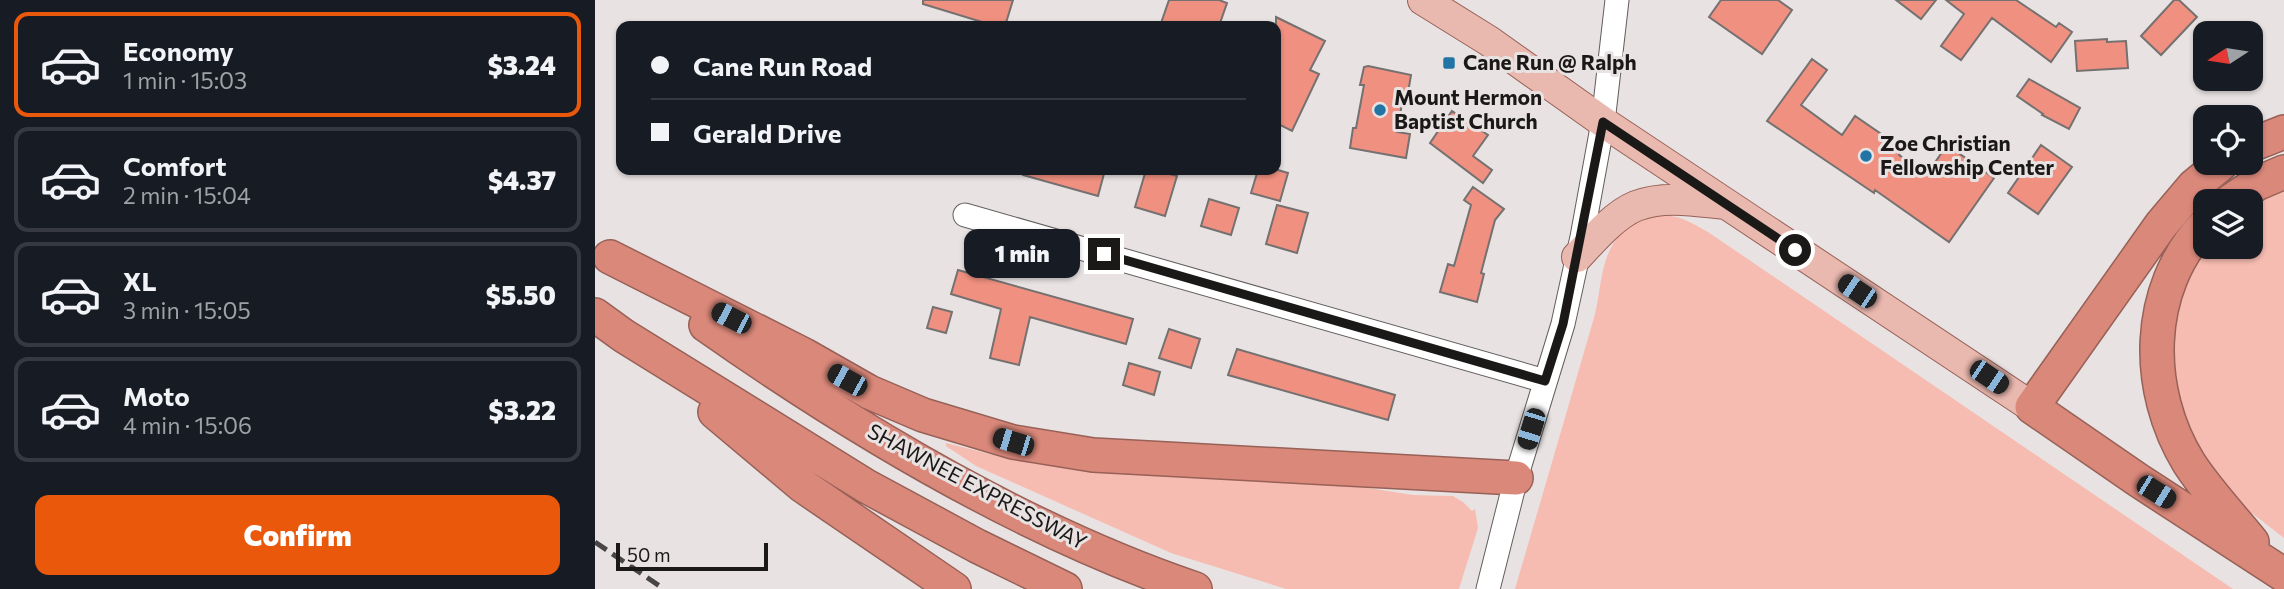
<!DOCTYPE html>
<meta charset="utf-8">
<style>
body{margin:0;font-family:Commissioner,sans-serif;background:#242831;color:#f1f3f6;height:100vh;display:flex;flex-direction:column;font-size:26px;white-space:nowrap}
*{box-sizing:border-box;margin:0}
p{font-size:23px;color:#9ea1a6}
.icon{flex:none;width:38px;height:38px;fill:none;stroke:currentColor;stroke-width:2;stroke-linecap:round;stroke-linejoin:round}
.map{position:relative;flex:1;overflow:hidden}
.side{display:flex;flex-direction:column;background:#171b24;width:595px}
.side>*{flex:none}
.banner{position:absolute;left:21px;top:21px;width:665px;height:154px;border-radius:14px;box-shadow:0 2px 5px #0004;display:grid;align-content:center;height:154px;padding:0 35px;background:#171b24}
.needle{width:46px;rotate:258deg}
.fabs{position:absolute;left:1598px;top:21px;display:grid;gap:14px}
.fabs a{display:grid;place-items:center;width:70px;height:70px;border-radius:14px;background:#171b24;box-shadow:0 2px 5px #0004;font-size:35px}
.scale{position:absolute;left:21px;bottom:18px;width:152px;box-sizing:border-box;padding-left:7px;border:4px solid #1a1918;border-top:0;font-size:19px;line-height:24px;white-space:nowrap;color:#1a1918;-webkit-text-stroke:5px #e8e3e2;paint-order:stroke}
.end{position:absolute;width:32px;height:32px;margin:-16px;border:9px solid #1a1918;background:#fff;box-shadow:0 0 0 4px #fff}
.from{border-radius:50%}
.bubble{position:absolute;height:49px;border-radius:14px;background:#171b24;box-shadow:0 2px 5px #0004;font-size:23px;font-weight:800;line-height:49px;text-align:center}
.car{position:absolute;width:21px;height:42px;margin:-21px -10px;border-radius:9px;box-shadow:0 0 5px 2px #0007;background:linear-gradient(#222 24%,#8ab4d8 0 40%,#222 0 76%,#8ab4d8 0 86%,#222 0)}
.banner b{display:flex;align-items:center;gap:24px;height:66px;font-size:26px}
.banner b+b{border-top:2px solid #363941}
.banner i{width:18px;height:18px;background:#f1f3f6}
ul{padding:12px 0 0;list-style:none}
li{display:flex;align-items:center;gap:21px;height:105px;margin:0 14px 10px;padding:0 21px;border:4px solid #363941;border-radius:14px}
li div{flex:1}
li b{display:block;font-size:26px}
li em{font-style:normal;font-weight:800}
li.current{border-color:#ea580c}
li>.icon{width:63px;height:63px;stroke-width:1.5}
.action{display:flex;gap:14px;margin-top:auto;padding:14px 35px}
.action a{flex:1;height:80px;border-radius:14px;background:#ea580c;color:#fff;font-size:28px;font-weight:800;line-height:80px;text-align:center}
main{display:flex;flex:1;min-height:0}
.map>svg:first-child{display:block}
.green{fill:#f7bcb1}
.building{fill:#f09080;stroke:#757170;stroke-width:2}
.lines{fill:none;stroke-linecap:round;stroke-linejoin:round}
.minor-casing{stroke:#625e5d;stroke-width:25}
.major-casing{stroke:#976158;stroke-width:32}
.highway-casing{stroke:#976158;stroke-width:36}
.minor{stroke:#fff;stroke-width:23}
.major{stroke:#e9b8af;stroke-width:30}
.highway{stroke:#da887a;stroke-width:33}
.rail{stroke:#484645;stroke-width:5;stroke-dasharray:14 7;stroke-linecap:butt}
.route{stroke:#1a1918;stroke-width:9}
.poi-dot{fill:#2274a5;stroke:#e8e3e2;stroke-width:2.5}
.labels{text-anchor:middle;stroke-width:6;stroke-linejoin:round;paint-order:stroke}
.poi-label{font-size:21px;font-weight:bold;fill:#1a1918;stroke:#e8e3e2;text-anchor:start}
.street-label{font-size:21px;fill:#1a1918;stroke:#e8e3e2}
</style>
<main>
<section class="side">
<ul>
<li class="current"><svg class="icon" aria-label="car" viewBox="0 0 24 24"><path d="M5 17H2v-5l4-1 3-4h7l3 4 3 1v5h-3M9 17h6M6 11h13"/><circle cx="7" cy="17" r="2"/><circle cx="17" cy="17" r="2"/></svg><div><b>Economy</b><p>1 min · 15:03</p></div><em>$3.24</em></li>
<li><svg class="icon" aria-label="car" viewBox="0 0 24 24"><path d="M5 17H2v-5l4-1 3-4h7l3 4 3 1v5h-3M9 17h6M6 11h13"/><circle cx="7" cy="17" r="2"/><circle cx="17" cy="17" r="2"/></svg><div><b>Comfort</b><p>2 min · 15:04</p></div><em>$4.37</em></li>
<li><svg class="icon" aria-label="car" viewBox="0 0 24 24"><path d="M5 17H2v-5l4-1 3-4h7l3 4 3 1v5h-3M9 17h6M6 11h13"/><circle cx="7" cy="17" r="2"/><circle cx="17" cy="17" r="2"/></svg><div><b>XL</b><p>3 min · 15:05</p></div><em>$5.50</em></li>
<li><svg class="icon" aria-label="car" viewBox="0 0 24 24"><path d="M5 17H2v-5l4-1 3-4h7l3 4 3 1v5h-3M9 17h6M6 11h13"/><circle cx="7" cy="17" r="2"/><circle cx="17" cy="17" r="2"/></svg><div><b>Moto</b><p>4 min · 15:06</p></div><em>$3.22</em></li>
</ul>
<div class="action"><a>Confirm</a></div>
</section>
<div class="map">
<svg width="1689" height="589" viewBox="0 0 1689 589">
<rect width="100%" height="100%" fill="#e8e3e2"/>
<path class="green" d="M 1689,188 L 1689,538 L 1636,497 L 1638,492 L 1627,483 L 1589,426 L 1575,343 L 1588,291 L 1599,266 L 1612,247 L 1656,247 L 1656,205 Z
M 1066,215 C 1085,215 1097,223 1113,232 L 1638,589 L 920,589 C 946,500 972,411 998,321 C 1006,296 1004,267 1018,244 C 1029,225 1046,218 1066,215 Z
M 351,443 L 415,459 L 636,478 L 761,486 L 818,495 L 858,496 L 868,502 L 877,511 L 880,509 L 883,528 L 864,589 L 691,589 L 576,553 L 381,466 L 351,446 Z"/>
<path class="building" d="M 328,0 L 418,0 L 410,26 L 400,26 L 328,4 Z
M 574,0 L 624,0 L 632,3 L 624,26 L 565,26 Z
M 1126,0 L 1183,0 L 1197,10 L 1167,54 L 1114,17 Z
M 1301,0 L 1341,0 L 1326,19 Z
M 1351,0 L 1421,0 L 1461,27 L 1464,23 L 1477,32 L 1456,62 L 1397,18 L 1366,60 L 1346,46 L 1369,14 Z
M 1579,0 L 1584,0 L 1602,17 L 1566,55 L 1546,36 Z
M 681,17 L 730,41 L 715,70 L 724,74 L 697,131 L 681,123 Z
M 1512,39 L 1512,42 L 1531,41 L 1533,68 L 1482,71 L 1480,41 Z
M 1217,59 L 1232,70 L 1206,105 L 1247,135 L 1260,116 L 1308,149 L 1304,155 L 1332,174 L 1352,145 L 1399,178 L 1354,242 L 1280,190 L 1279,193 L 1172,121 Z
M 773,66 L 816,75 L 813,93 L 809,92 L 802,132 L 815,134 L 811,158 L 755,148 L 758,128 L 761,128 L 769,85 L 765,85 L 769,67 Z
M 1434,79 L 1485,108 L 1474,129 L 1447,115 L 1448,114 L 1422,96 Z
M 857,111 L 893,135 L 878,156 L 897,170 L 888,183 L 835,143 Z
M 1446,145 L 1477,167 L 1443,214 L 1413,193 Z
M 429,170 L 510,170 L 503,196 L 428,175 Z
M 551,170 L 561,170 L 582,176 L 570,216 L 540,207 Z
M 663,170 L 683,170 L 693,173 L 685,201 L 656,193 Z
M 878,187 L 909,209 L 900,220 L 886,273 L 889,274 L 882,302 L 845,292 L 853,264 L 859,266 L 876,205 L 869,200 Z
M 614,199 L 644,208 L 636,235 L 606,226 Z
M 682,205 L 713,213 L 702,253 L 671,244 Z
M 363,270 L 538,319 L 531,344 L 435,317 L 424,365 L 395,358 L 406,309 L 356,294 Z
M 338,307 L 357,312 L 351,333 L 332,328 Z
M 574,329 L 605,339 L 596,368 L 564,358 Z
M 642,349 L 800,395 L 793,420 L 633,375 Z
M 534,363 L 565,372 L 559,395 L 528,385 Z"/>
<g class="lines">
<g class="minor-casing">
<path id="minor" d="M 370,215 L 950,381
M 893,589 L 921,478 L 968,324 L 987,237 L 1008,122 L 1022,0"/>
</g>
<g class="major-casing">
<path id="major" d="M 828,0 L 894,41 L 1008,122 L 1437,407
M 982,257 C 997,241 1019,215 1041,206 C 1069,195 1101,201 1129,204"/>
</g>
<g class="highway-casing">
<path id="highway" d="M 1656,145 L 1689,132
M 1627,163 L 1599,186 L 1566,225 L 1437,407 L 1543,480 L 1689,575
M 1636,201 L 1661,184 L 1689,172
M 1610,225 C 1549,289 1549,390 1594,463 C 1612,491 1636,516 1657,542
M 15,257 L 209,355 L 274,392 L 328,415 L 418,442 L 498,455 L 921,478
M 0,315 L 29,336 L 271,486 L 382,546 L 470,589
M 111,325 C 259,429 429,531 600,589
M 120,412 L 208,486 L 359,589"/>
</g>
<use href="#minor" class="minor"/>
<use href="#major" class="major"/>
<use href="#highway" class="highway"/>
<path class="rail" d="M 0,542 L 69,589"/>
</g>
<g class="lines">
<path class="route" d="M 509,254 L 950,381 L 968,324 L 1008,122 L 1200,250"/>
</g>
<g class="poi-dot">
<rect x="847" y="56" width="14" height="14" rx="3.5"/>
<circle cx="785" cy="110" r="7"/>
<circle cx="1271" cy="156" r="7"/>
</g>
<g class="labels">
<g class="poi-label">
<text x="868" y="70">Cane Run @ Ralph</text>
<text x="799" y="105">Mount Hermon<tspan x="799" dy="24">Baptist Church</tspan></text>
<text x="1285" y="151">Zoe Christian<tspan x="1285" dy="24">Fellowship Center</tspan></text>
</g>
<g class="street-label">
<text transform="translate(382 487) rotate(28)" y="7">SHAWNEE EXPRESSWAY</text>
</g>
</g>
</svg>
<div class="fabs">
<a><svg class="needle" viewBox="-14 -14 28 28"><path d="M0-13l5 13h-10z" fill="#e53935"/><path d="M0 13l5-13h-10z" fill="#9ea1a6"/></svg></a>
<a><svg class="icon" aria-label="locate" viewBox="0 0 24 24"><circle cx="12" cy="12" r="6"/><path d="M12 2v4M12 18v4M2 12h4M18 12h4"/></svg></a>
<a><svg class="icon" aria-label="layers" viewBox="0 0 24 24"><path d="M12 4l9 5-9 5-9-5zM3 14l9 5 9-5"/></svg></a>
</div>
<div class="scale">50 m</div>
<i class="end from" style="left:1200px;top:250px"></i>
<i class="end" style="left:509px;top:254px"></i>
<div class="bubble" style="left:369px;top:229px;width:116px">1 min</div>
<i class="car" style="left:1262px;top:291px;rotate:304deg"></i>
<i class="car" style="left:136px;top:318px;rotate:297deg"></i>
<i class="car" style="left:1394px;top:377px;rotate:124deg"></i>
<i class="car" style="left:252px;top:380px;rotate:299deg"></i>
<i class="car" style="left:936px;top:429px;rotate:197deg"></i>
<i class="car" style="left:418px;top:442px;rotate:287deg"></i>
<i class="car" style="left:1561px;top:492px;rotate:122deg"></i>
<div class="banner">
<b><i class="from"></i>Cane Run Road</b>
<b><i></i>Gerald Drive</b>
</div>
</div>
</main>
